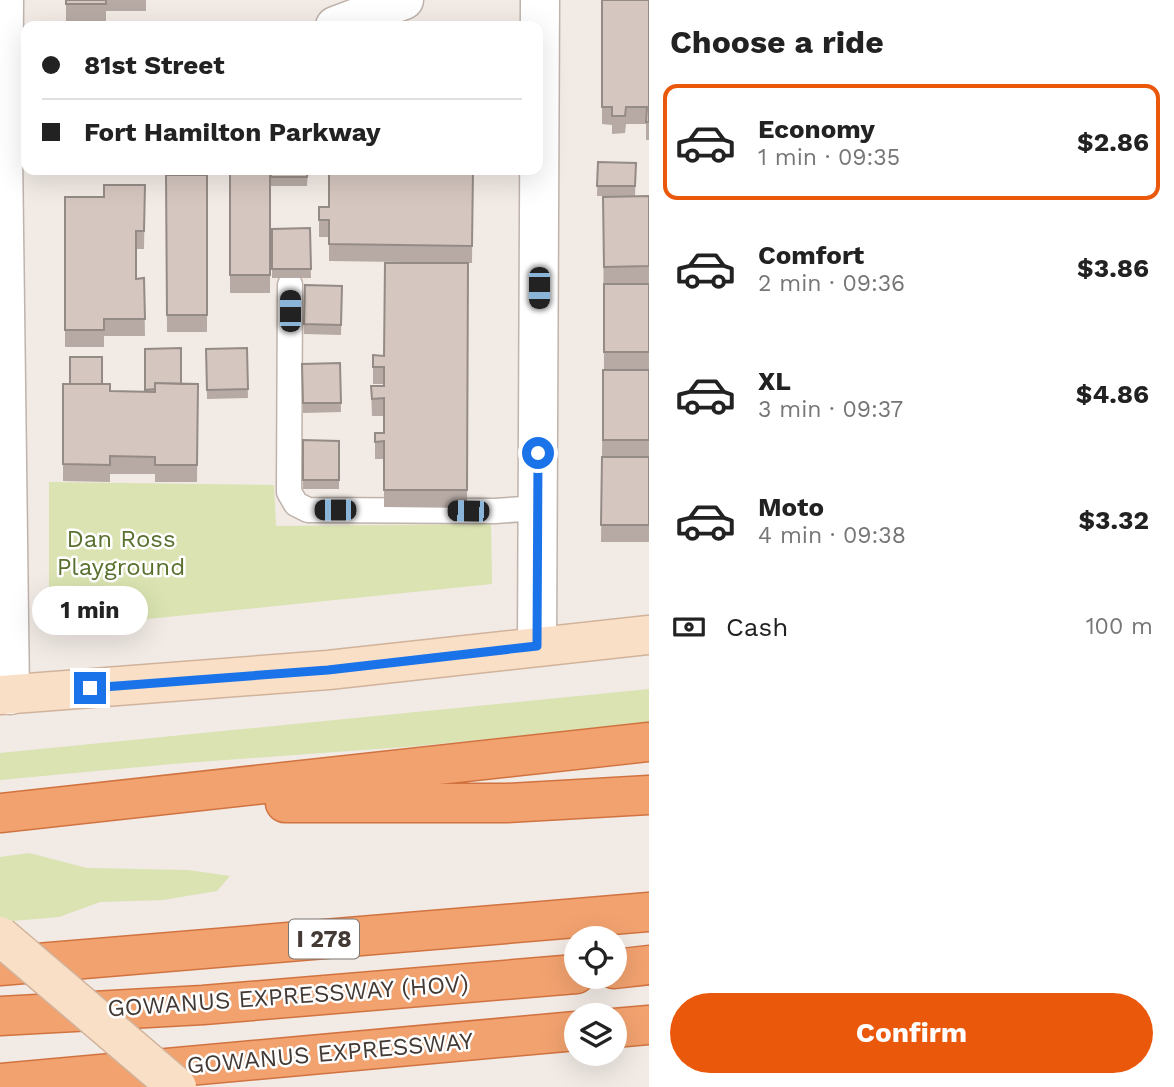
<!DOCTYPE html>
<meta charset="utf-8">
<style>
body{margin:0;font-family:"Work Sans",sans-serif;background:#f6f6f6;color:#222;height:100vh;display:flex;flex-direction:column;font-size:26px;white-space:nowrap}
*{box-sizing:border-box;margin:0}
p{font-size:23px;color:#767676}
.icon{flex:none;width:38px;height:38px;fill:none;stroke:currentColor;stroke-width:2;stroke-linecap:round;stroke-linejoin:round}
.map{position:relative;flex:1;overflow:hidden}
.sheet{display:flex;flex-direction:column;background:#fff;width:525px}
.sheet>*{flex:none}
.banner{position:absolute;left:21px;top:21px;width:522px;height:154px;border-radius:14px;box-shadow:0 7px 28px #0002;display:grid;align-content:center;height:154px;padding:0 21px;background:#fff}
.fabs{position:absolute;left:564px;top:926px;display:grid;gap:14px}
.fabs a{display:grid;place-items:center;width:63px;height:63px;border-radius:50%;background:#fff;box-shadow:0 7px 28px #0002;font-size:35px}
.end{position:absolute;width:32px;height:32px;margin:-16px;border:9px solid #1a73e8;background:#fff;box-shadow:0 0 0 4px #fff}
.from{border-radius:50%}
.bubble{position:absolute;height:49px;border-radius:24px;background:#fff;box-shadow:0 7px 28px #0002;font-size:23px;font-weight:700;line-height:49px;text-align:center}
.car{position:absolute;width:21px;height:42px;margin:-21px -10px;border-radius:9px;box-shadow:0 0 5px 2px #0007;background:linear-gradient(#222 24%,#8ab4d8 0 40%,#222 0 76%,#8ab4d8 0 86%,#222 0)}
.banner b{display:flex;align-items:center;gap:24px;height:66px;font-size:26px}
.banner b+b{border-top:2px solid #e0e0e0}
.banner i{width:18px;height:18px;background:#222}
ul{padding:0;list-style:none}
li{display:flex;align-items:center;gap:21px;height:116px;margin:0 14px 10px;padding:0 7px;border:4px solid transparent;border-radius:14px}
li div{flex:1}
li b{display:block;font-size:26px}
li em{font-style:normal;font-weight:700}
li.selected{border-color:#ea580c}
li>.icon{width:63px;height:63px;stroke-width:1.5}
h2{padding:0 21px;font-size:32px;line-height:84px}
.pay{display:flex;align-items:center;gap:18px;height:77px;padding:0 21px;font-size:26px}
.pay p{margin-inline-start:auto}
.cta{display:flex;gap:14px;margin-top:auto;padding:14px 21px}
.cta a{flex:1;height:80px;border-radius:42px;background:#ea580c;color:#fff;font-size:28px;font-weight:700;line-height:80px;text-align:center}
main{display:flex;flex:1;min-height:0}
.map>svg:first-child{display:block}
.green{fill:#dae3b1}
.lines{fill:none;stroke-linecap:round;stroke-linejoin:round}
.service-casing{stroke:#bfb3ac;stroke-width:27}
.minor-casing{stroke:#bfb3ac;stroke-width:41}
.tertiary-casing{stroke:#bfb3ac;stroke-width:41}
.secondary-casing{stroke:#d1b39b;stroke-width:41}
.motorway-casing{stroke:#d17340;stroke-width:41}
.service{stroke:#fff;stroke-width:24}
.minor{stroke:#fff;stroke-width:38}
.tertiary{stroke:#fff;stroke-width:38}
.secondary{stroke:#fadfc7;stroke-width:38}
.motorway{stroke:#f2a26f;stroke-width:38}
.secondary-bridge-casing{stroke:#d1b39b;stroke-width:41;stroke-linecap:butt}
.secondary-bridge{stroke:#fadfc7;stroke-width:38}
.wall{fill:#b7aaa4}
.building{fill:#d5c6bf;stroke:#958b86;stroke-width:2}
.route{stroke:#1a73e8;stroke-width:9}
.labels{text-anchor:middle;stroke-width:5;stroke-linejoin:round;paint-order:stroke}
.shield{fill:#fff;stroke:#7b7572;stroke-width:2}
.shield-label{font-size:23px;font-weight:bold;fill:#433a35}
.park-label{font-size:24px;fill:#59702e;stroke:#fff}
.street-label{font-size:24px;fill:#433a35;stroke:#fff}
</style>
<main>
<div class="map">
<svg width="649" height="1087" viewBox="0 0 649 1087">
<rect width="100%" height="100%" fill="#f1eae5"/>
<path class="green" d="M 49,482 L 274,485 L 276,526 L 491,524 L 492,584 L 49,629 Z
M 649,689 L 649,723 L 418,746 L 172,764 L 0,780 L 0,753 Z
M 29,853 L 87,868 L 188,870 L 230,876 L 217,891 L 163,900 L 100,902 L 59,917 L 0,922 L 0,857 Z"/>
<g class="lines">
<g class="service-casing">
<path id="service" d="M 290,285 L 289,492 L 296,504 L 308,510 L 495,511 L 538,508"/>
</g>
<g class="minor-casing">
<path id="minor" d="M 4,0 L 3,152 L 10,695
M 537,646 L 540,0"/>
</g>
<g class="tertiary-casing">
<path id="tertiary" d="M 335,26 L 404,0
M 0,154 L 26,144"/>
</g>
<g class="secondary-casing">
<path id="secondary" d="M 0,695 L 328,670 L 649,635"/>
</g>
<g class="motorway-casing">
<path id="motorway" d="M 285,803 L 507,803 L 649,795
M 0,813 L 649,742
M 0,966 L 649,912
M 614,969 L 649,965
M 0,1016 L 203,1005 L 576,974
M 614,1028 L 649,1025
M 0,1083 L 576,1031"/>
</g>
<use href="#service" class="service"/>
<use href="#minor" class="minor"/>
<use href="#tertiary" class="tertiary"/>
<use href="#secondary" class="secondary"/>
<use href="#motorway" class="motorway"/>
<g class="secondary-bridge-casing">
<path id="secondary-bridge" d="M 0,936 L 177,1087"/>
</g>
<use href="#secondary-bridge" class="secondary-bridge"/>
</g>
<path class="wall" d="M 66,0 L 146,0 L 146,11 L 106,11 L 106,22 L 66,22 Z
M 602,0 L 649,0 L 649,140 L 646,140 L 646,124 L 626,124 L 625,133 L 612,134 L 612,125 L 602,124 Z
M 598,162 L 636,163 L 635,196 L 597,196 Z
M 230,170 L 270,170 L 270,293 L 230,293 Z
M 271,170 L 308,170 L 307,186 L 271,186 Z
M 473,170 L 472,263 L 329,261 L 329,237 L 319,237 L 319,207 L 329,207 Z
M 166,175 L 207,175 L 207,332 L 167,332 Z
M 145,185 L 144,249 L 136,249 L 136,279 L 144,278 L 145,336 L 104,336 L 104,347 L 65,347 L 65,197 L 104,197 Z
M 649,196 L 649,370 L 604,369 L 603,197 Z
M 310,228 L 311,278 L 272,278 L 272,229 Z
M 468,263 L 467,508 L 384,507 L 384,459 L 375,459 L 375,433 L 384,433 L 384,416 L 372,416 L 371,386 L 384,386 L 384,384 L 373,384 L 373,355 L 384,356 Z
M 305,285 L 342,286 L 341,335 L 304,334 Z
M 247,348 L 248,398 L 207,399 L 206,349 Z
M 145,349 L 181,384 L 198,384 L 197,482 L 155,482 L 155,474 L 110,474 L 110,482 L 63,481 L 63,384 L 102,384 L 110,391 L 145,392 Z
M 340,363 L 341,412 L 303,413 L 302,364 Z
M 603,370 L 649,370 L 649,542 L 601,542 Z
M 303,440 L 339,441 L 339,489 L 303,489 Z"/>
<path class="building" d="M 66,0 L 106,0 L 106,4 L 66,4 Z
M 602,0 L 649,0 L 649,122 L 646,122 L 647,107 L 626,107 L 625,116 L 612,116 L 612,107 L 602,107 Z
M 598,162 L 636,163 L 635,186 L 597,186 Z
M 230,170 L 270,170 L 270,275 L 230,275 Z
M 271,170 L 308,170 L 307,177 L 271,177 Z
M 329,170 L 473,170 L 472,246 L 329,244 L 329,220 L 319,220 L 319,207 L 329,207 Z
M 166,175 L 207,175 L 207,315 L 167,315 Z
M 104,185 L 145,185 L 144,231 L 136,231 L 136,279 L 144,278 L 145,319 L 104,319 L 104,330 L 65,330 L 65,197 L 104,197 Z
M 649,196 L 649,266 L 604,267 L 603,197 Z
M 310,228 L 311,269 L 272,269 L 272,229 Z
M 385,263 L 468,263 L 467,490 L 384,490 L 384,441 L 375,442 L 375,433 L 384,433 L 384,398 L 372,399 L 371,386 L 384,386 L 384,367 L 373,367 L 373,355 L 384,356 Z
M 604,284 L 649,284 L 649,352 L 604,352 Z
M 305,285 L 342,286 L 341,325 L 304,324 Z
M 181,348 L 181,384 L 155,383 L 155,389 L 145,390 L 145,349 Z
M 247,348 L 248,389 L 207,390 L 206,349 Z
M 70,357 L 102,357 L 102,384 L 70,384 Z
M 340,363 L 341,403 L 303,403 L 302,364 Z
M 603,370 L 649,370 L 649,440 L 603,440 Z
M 155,383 L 198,384 L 197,465 L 155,465 L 155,457 L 110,456 L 110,465 L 63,464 L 63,384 L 110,384 L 110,391 L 155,392 Z
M 303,440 L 339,441 L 339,480 L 303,480 Z
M 602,457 L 649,457 L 649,525 L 601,525 Z"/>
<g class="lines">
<path class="route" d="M 90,688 L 328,670 L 537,646 L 538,453"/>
</g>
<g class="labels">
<rect class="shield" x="289" y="919.5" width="70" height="39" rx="5"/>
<g class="shield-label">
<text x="324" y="947">I 278</text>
</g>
<g class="park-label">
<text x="121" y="547">Dan Ross<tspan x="121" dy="28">Playground</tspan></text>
</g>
<g class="street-label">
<text transform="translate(288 996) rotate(-4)" y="8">GOWANUS EXPRESSWAY (HOV)</text>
<text transform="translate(330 1053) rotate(-5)" y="8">GOWANUS EXPRESSWAY</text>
</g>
</g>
</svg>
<div class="fabs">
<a><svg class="icon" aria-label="locate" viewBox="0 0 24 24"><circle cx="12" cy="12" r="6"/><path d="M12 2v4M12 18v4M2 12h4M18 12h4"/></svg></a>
<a><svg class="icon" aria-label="layers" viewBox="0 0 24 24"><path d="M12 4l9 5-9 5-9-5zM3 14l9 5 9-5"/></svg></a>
</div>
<i class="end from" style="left:538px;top:453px"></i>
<i class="end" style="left:90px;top:688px"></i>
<div class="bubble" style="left:32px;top:586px;width:116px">1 min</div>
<i class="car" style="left:539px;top:288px;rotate:180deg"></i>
<i class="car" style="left:290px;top:311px;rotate:0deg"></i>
<i class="car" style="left:335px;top:510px;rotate:270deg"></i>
<i class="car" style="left:468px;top:511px;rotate:271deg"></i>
<div class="banner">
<b><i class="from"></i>81st Street</b>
<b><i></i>Fort Hamilton Parkway</b>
</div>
</div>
<section class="sheet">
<h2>Choose a ride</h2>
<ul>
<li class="selected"><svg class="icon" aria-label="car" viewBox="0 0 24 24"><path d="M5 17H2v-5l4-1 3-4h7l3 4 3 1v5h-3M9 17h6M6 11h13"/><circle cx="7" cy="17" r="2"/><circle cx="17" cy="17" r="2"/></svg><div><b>Economy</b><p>1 min · 09:35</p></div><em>$2.86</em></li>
<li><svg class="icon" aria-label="car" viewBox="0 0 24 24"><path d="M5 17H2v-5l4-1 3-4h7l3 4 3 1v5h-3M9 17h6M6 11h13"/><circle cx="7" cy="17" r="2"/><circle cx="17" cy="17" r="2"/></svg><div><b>Comfort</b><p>2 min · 09:36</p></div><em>$3.86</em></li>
<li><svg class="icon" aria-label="car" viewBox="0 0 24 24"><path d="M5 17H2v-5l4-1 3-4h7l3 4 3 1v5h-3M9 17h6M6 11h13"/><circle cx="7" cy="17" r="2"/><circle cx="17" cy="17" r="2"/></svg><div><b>XL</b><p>3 min · 09:37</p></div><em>$4.86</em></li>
<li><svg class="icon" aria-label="car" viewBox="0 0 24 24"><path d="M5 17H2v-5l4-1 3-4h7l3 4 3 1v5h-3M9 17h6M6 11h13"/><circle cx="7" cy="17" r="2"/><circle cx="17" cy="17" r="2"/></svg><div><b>Moto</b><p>4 min · 09:38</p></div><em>$3.32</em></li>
</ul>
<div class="pay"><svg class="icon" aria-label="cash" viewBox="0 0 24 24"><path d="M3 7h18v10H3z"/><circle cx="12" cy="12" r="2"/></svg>Cash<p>100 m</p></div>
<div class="cta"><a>Confirm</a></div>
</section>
</main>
